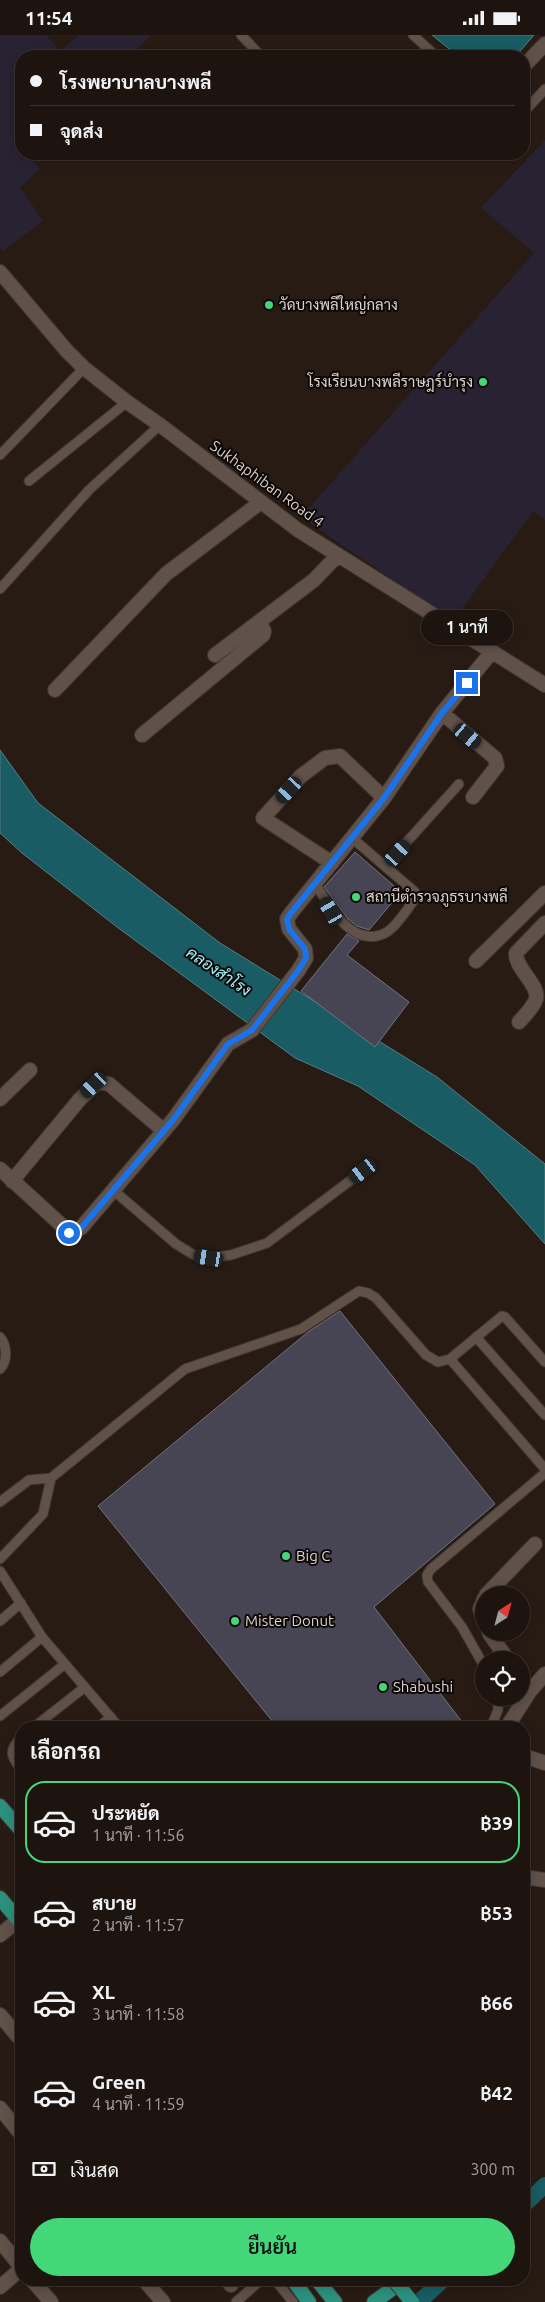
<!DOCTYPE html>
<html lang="th">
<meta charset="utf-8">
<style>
body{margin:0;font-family:Ubuntu,Sarabun,sans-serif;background:#2b211d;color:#f1f3f6;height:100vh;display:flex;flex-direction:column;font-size:19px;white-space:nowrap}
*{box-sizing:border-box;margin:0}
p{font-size:16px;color:#a19e9e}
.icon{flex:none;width:28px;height:28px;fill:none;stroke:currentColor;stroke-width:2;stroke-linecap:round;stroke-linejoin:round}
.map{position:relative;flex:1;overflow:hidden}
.drawer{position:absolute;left:15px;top:1686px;width:515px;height:565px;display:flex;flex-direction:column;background:#1e140f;border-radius:20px;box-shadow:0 2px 12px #0003,0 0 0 1px #3c332f}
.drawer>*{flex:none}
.top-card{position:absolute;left:15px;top:15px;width:515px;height:110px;border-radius:20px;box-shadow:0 2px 12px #0003,0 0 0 1px #3c332f;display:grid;align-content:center;height:110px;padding:0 15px;background:#1e140f}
.needle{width:32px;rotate:36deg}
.buttons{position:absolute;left:475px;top:1551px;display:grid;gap:10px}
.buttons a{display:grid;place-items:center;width:55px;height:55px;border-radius:50%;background:#1e140f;box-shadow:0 2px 12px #0003,0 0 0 1px #3c332f;font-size:25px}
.end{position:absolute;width:22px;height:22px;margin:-11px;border:6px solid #1a73e8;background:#fff;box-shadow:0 0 0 2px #fff}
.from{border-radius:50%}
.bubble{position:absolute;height:35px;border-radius:18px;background:#1e140f;box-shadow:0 2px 12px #0003,0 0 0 1px #3c332f;font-size:16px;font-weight:600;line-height:35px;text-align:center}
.car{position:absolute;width:15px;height:30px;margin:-15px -8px;border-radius:6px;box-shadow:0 0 4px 1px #0007;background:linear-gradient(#222 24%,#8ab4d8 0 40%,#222 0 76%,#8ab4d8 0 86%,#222 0)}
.top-card b{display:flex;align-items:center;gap:18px;height:48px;font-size:19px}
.top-card b+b{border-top:1px solid #3c332f}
.top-card i{width:12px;height:12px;background:#f1f3f6}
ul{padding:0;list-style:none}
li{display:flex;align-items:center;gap:15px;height:82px;margin:0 10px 8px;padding:0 5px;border:2px solid transparent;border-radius:20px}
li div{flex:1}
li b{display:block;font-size:19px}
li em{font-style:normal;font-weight:600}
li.selected{border-color:#44d77a}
li>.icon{width:45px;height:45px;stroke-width:1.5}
h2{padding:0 15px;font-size:22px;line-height:60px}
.pay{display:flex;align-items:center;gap:12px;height:55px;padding:0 15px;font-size:19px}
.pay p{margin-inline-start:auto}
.button{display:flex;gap:10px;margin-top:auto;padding:10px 15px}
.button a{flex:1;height:58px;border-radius:30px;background:#44d77a;color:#111;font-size:20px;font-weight:600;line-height:58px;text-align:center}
.status{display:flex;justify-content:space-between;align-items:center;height:35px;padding:0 25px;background:#1e140f;direction:ltr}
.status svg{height:14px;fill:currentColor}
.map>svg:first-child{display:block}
.education{fill:#292232}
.water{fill:#195c63;stroke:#537f83}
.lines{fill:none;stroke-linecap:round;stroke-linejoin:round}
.canal{stroke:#195c63;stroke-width:16}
.building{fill:#474554;stroke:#727180}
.service-casing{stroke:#413733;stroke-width:11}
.minor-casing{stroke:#413733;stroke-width:16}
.primary-casing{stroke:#413733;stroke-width:16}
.service{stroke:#605149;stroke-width:9}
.minor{stroke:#605149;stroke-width:14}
.primary{stroke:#2b917e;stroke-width:14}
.primary-bridge-casing{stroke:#413733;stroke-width:16;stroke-linecap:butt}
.primary-bridge{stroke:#2b917e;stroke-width:14}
.route{stroke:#1a73e8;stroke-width:6}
.poi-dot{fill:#44d77a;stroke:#0d0705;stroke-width:2}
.labels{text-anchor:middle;stroke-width:4;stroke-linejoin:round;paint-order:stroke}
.poi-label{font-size:15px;fill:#dbd2cd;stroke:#0d0705;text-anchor:start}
.street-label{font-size:15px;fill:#dbd2cd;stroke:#0d0705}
.water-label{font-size:16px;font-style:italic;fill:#9ef3fc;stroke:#0d0705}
</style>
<div class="status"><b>11:54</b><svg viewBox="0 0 49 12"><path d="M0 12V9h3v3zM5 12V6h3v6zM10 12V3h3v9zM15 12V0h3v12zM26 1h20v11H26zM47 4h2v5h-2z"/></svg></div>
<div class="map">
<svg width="545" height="2267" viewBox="0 0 545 2267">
<rect width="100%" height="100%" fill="#281b14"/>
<path class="education" d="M 0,0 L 46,0 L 60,16 L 79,0 L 152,0 L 129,21 L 21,21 L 21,119 L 28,119 L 40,134 L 20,152 L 43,186 L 3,216 L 0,213 Z
M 545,105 L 545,485 L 533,476 L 453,586 L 301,482 L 534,218 L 481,173 Z"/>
<path class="water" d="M 432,0 L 534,0 L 516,21 L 458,21 Z
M 0,715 L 38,768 L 220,908 L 437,1042 L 545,1129 L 545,1209 L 475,1130 L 358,1051 L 295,1023 L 117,892 L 22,818 L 0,798 Z"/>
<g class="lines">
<path class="canal" d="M 524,2170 L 545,2150
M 419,2267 L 443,2245"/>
</g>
<path class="building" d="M 355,817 L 401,857 L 369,895 L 357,891 L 348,884 L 324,852 Z
M 347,899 L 359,906 L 347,920 L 409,967 L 375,1012 L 301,956 Z
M 340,1276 L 495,1469 L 374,1572 L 466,1692 L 277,1692 L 98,1471 L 308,1297 Z"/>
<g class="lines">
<g class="service-casing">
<path id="service" d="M 241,0 L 261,21
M 413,0 L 436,21
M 524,77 L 545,54
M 0,420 L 84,333
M 29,446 L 127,367
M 0,554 L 89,455 L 160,390
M 385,831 L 459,749
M 315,848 C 329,872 354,916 387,897 C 398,890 407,874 415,864 L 415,857 L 352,803
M 113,1155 L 176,1209 L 194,1220 L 209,1223 L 231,1220 L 267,1208 L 363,1136
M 0,1302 C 7,1310 8,1326 0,1334
M 476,1302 L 545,1380
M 450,1324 L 502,1281 L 505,1282 L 545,1327
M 0,1467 L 29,1445 L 51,1443
M 0,1524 L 43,1479 L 51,1443 L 185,1334 L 301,1294 L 359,1256 L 368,1258 L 376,1263 L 426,1320 L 438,1327 L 450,1324 L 545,1434
M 0,1536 L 42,1602 L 65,1629 L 0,1681
M 0,1586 L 21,1568
M 65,1629 L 119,1692
M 484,1631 L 462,1592 L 428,1547 L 427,1540 L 431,1534 L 545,1438
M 0,1637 L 42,1602
M 34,1692 L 85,1652
M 98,1692 L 111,1682
M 491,1692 L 498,1675 L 498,1662
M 21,1703 C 8,1715 11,1722 21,1734
M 275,2245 L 293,2267
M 236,2267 L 261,2245"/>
</g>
<g class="minor-casing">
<path id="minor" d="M 524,31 L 545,9
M 0,237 L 66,315 L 84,333 L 127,367 L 160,390 L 298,495 L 545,650
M 215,620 L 314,545 L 338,520
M 55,655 L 166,539 L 261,467
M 442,678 L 495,723 L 497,731 L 473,762
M 142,700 L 263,600 L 264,596 L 259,587
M 332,828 L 263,783 L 301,741 L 325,723 L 340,721 L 384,763
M 476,926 L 545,858
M 519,987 C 525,980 533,973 536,964 C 540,950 515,934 516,918 L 545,888
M 0,1064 L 30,1035
M 0,1134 L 69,1197 L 81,1193 L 173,1085 L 228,1009 L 252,995 L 298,936 L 306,923 L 305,914 L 289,894 L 287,884 L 291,878 L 384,763 L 442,678 L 491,618
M 12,1146 L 80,1064 L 98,1047 L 109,1049 L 164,1096
M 486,1560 L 535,1509
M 484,1564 L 480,1574 L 484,1585
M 489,1598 L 508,1625
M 521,1644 L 530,1656
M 507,1692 L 530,1656 L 545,1639
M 524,1721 L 545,1728
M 524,1842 L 545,1845
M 0,1900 L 18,1885
M 0,1980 L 21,2005
M 0,2073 L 21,2099
M 0,2206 L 21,2232
M 32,2245 L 51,2267
M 144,2245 L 163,2267
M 227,2245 L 231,2250
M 0,2252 L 21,2234"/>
</g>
<g class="primary-casing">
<path id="primary" d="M 0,1771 L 21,1795
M 0,1863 L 21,1888
M 293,2245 L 309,2267
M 317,2245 L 335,2267
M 374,2267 L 396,2251 L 400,2245"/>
</g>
<use href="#service" class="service"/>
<use href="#minor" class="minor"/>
<use href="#primary" class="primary"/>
<g class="primary-bridge-casing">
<path id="primary-bridge" d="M 394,2245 L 412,2267"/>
</g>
<use href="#primary-bridge" class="primary-bridge"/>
</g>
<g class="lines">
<path class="route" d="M 69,1198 L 81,1193 L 173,1085 L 228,1009 L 252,995 L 298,936 L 306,923 L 305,914 L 289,894 L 287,884 L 291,878 L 384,763 L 442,678 L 467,648"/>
</g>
<g class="poi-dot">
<circle cx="269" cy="270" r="5"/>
<circle cx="483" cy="347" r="5"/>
<circle cx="356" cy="862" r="5"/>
<circle cx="286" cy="1521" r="5"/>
<circle cx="235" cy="1586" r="5"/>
<circle cx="383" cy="1652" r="5"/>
</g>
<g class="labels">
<g class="poi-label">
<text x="279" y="275">วัดบางพลีใหญ่กลาง</text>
<text x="473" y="352" text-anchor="end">โรงเรียนบางพลีราษฎร์บำรุง</text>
<text x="366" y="867">สถานีตำรวจภูธรบางพลี</text>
<text x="296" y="1526">Big C</text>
<text x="245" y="1591">Mister Donut</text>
<text x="393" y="1657">Shabushi</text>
</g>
<g class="street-label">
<text transform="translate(267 449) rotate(36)" y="5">Sukhaphiban Road 4</text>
</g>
<g class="water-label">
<text transform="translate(219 936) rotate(34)" y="6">คลองสำโรง</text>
</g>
</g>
</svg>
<div class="buttons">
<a><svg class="needle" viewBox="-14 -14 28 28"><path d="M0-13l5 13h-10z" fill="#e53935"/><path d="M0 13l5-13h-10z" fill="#a19e9e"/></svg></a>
<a><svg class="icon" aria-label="locate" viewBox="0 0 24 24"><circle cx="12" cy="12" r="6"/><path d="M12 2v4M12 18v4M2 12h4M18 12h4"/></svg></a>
</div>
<i class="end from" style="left:69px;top:1198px"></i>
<i class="end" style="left:467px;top:648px"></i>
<div class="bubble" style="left:421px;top:575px;width:92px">1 นาที</div>
<i class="car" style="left:468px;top:701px;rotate:130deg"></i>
<i class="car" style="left:289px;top:755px;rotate:222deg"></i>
<i class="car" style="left:398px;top:818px;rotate:42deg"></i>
<i class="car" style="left:331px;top:876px;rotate:330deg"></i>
<i class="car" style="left:94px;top:1050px;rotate:227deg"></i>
<i class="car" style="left:363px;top:1136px;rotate:233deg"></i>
<i class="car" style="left:209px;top:1223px;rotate:279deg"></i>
<div class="top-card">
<b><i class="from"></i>โรงพยาบาลบางพลี</b>
<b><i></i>จุดส่ง</b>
</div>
<section class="drawer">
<h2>เลือกรถ</h2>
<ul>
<li class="selected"><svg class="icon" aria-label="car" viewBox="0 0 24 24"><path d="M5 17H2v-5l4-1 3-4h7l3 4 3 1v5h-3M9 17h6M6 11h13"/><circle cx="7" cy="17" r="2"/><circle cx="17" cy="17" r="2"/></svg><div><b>ประหยัด</b><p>1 นาที · 11:56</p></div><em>฿39</em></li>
<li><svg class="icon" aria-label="car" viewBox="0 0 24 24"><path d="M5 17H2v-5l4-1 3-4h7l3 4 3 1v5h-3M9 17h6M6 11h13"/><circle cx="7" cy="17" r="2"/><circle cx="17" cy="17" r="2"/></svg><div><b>สบาย</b><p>2 นาที · 11:57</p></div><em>฿53</em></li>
<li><svg class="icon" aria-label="car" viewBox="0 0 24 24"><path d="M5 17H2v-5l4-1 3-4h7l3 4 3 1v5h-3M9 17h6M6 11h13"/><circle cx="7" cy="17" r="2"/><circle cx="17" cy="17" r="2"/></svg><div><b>XL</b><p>3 นาที · 11:58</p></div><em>฿66</em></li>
<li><svg class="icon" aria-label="car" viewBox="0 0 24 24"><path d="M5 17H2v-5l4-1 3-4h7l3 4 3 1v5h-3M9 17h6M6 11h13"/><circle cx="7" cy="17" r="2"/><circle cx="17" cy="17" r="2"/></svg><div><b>Green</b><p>4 นาที · 11:59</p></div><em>฿42</em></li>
</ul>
<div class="pay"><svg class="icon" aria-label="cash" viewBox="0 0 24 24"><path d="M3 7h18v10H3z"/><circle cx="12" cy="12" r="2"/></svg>เงินสด<p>300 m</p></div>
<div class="button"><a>ยืนยัน</a></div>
</section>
</div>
